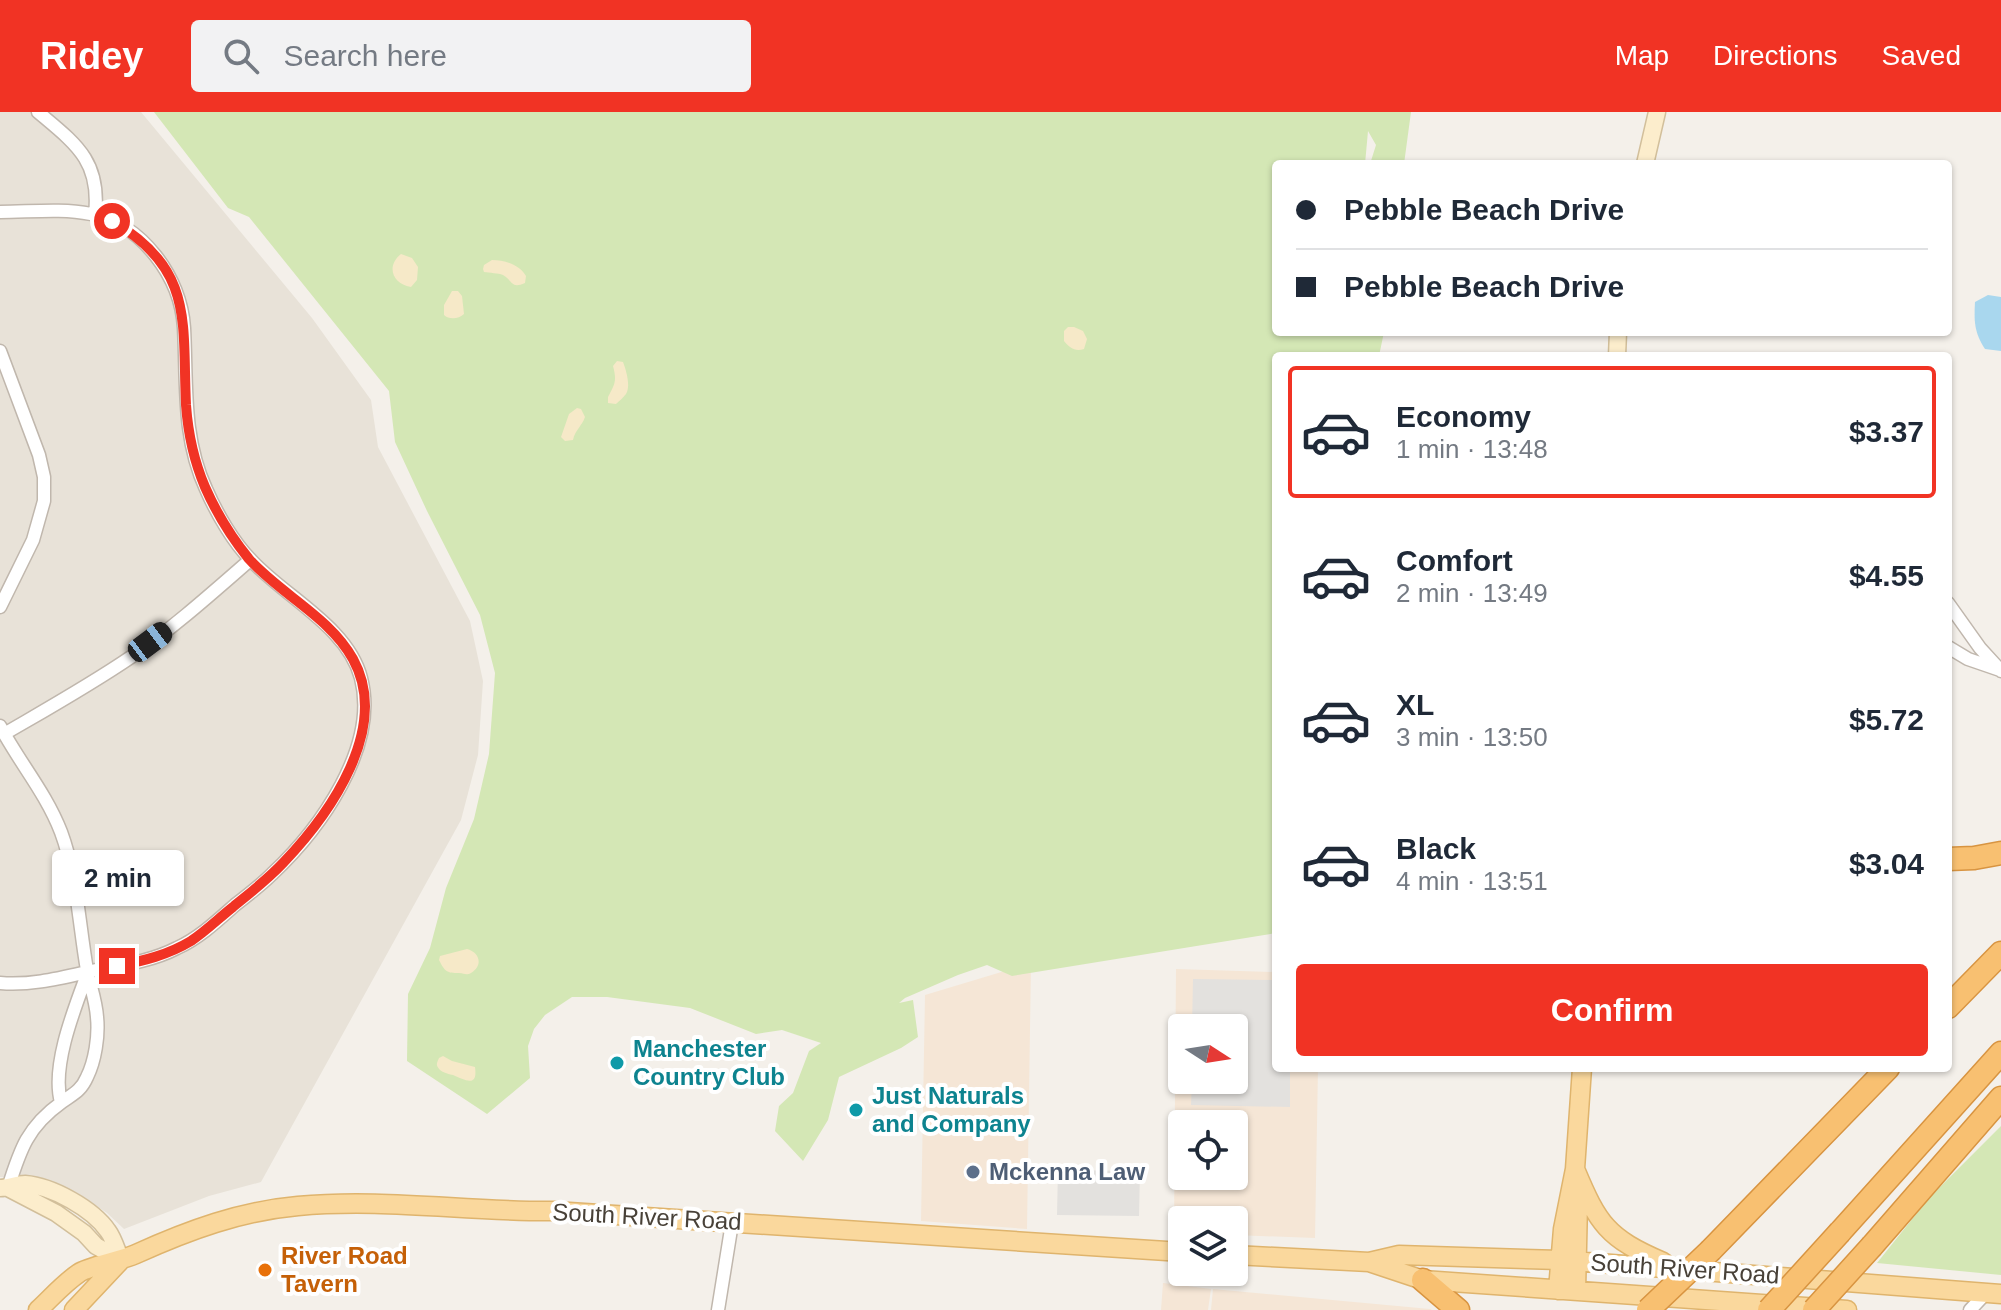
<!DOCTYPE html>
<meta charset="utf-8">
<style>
body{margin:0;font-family:Arial,sans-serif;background:#f2f2f3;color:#1f2937;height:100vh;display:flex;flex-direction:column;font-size:30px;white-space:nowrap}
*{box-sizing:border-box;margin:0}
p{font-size:26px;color:#747a83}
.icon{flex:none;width:44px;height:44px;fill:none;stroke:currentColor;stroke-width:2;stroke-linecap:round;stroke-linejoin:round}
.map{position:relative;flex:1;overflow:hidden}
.panel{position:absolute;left:1272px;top:240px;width:680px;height:720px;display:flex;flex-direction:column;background:#fff;border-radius:8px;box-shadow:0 2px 6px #0004}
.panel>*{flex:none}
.guide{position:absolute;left:1272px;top:48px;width:680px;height:176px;border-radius:8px;box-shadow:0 2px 6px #0004;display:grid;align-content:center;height:176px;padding:0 24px;background:#fff}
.needle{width:52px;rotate:102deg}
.fabs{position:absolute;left:1168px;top:902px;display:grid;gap:16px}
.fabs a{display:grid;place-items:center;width:80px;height:80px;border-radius:8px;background:#fff;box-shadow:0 2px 6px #0004;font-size:40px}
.end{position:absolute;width:36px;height:36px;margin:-18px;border:10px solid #f13324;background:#fff;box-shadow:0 0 0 4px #fff}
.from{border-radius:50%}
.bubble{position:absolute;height:56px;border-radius:8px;background:#fff;box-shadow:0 2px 6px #0004;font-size:26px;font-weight:600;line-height:56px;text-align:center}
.car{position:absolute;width:24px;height:48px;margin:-24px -12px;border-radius:10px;box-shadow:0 0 6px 2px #0007;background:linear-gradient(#222 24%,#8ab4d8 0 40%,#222 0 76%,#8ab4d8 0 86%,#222 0)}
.guide b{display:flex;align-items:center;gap:28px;height:76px;font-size:30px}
.guide b+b{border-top:2px solid #e0e1e3}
.guide i{width:20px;height:20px;background:#1f2937}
ul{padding:14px 0 0;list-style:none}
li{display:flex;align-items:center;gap:24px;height:132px;margin:0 16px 12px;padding:0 8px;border:4px solid transparent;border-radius:8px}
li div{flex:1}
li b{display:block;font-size:30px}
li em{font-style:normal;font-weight:600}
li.current{border-color:#f13324}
li>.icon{width:72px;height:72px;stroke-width:1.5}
.primary-button{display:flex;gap:16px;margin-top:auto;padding:16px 24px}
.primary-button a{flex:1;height:92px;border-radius:8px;background:#f13324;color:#fff;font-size:32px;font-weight:600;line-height:92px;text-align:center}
header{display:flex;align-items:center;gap:48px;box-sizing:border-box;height:112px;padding:0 40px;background:#f13324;color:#fff}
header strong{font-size:38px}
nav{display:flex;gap:44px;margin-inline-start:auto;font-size:28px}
.search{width:560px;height:72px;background:#f2f2f3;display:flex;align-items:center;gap:20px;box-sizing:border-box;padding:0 28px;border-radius:8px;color:#747a83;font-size:30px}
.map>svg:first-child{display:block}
.residential{fill:#e8e2d8}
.commercial{fill:#f5e6d6;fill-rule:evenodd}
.green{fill:#d4e7b5}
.sand{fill:#f6e9c8}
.parking{fill:#e3e1de}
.water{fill:#a9d7ee}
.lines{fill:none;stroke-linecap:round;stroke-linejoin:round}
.street-casing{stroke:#c0b7ad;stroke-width:15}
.secondary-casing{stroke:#d2bf9b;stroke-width:19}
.primary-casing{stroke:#dfb46d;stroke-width:21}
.highway-casing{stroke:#d89441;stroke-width:25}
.street{stroke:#fff;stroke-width:12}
.secondary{stroke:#fcedcc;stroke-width:16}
.primary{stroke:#fad89d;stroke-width:18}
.highway{stroke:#f8c071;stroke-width:22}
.highway-bridge-casing{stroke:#d89441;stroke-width:25;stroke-linecap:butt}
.highway-bridge{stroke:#f8c071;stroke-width:22}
.route{stroke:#f13324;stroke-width:10}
.culture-dot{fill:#0f9aa8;stroke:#fff;stroke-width:3}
.service-dot{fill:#5c6f8a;stroke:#fff;stroke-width:3}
.food-dot{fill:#e8710a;stroke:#fff;stroke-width:3}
.labels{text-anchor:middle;stroke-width:8;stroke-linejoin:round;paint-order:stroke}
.culture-label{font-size:24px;font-weight:bold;fill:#0d838f;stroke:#fff;text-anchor:start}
.service-label{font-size:24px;font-weight:bold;fill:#4e5e75;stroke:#fff;text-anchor:start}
.street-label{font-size:24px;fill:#484138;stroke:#fff}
.food-label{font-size:24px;font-weight:bold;fill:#c56008;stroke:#fff;text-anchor:start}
</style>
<header>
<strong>Ridey</strong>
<div class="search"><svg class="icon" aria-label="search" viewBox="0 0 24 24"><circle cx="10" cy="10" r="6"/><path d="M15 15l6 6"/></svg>Search here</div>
<nav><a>Map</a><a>Directions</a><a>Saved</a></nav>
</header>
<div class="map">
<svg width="2001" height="1198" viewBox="0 0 2001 1198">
<rect width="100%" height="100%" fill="#f4f0ea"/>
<path class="residential" d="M 0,0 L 141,0 L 312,206 L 371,288 L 378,335 L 470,509 L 483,569 L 478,643 L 461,708 L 261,1070 L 209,1084 L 124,1117 L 107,1101 L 76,1080 L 30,1067 L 0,1065 Z"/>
<path class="commercial" d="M 1031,851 L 1027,1117 L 921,1109 L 925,883 Z
M 1176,857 L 1276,860 L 1276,956 L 1318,956 L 1315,1126 L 1234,1123 L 1234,1108 L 1182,1108 L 1182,1120 L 1174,1120 ZM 1182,916 L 1234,916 L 1234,968 L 1182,968 ZM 1182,1012 L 1234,1012 L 1234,1064 L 1182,1064 Z
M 1163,1171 L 1211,1177 L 1208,1198 L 1161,1198 Z
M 1213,1177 L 1430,1197 L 1432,1198 L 1211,1198 Z"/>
<path class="green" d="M 154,0 L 1411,0 L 1404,52 L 1370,52 L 1376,33 L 1368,19 L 1365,52 L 1276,52 L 1276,220 L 1384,220 L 1379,244 L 1276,244 L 1276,821 L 1012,864 L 987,853 L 958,863 L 905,886 L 899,891 L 913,888 L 918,925 L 901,936 L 839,965 L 828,1008 L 803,1049 L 775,1019 L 779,994 L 793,981 L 809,939 L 821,931 L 782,918 L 756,922 L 690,896 L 607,885 L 572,885 L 545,903 L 534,917 L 528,934 L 530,966 L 487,1002 L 407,949 L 408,882 L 430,836 L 446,776 L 474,707 L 489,642 L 495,561 L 480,503 L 427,399 L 395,330 L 389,279 L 249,105 L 228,96 Z
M 2001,1014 L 2001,1163 L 1877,1151 L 1929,1086 Z"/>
<path class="sand" d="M 401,142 L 412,146 L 418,155 L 417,168 L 411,175 C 392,172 386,154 401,142 Z
M 492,148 C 505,148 520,153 526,164 L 525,171 C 511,177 513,169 503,163 C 498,161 490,161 484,160 L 483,157 L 484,153 Z
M 452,179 L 458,179 L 462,184 L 464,202 C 459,207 449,208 444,203 L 444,193 Z
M 1068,215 L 1074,215 L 1083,219 L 1087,227 L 1084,237 C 1075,240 1070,236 1064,229 L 1064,219 Z
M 617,249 L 623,250 C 626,258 631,274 626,282 C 623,286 619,289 616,292 L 608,291 L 608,285 C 615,272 617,269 613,254 Z
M 577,296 L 581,297 L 585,305 C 582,314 575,318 573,328 L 565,329 L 561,325 L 569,302 Z
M 467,837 C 479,840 484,853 471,861 C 465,864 465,861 459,861 C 447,861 445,860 439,848 L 440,844 Z
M 443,944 L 452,949 L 475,955 C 478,976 465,968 453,963 C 451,963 442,960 440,958 C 435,953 437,951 439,946 Z"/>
<path class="parking" d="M 1193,867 L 1276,868 L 1276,956 L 1290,956 L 1290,995 L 1191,993 L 1192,968 L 1234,968 L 1234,916 L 1192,916 Z
M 1058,1058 L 1140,1059 L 1139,1104 L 1057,1103 Z"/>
<path class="water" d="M 1988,183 L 2001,185 L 2001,239 L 1985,237 C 1974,220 1974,209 1975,190 Z"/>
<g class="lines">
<g class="street-casing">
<path id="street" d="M 38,0 C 76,32 101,49 95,103
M 0,100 C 30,100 61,96 91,102 C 142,112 181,165 184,216 C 187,271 182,325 206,377 C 216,400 233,430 251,448 C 285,485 348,515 361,566 C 379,635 320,717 272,762 C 261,773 248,783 235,793 C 217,809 199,826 177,836 C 152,849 123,853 96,858 C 64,865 32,874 0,871
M 0,239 L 39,343 L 44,365 L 44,389 L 33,428 L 0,495
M 1948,491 L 1980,536 L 2001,559
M 1948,535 L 1968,547 L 2000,558
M 0,614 C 19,650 46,681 61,720 C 77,763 79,812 87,858 C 90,873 96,889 97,905 C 99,924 95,949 87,965 C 81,979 73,982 62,990 C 27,1015 20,1038 8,1076
M 4,622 C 47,597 90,573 131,545 C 173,516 211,482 250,448
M 61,990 C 51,954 75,895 88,860
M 718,1198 L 732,1111
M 1970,1198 L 1986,1181"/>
</g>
<g class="secondary-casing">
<path id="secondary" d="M 1645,52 L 1657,0
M 1617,244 L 1618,220
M 0,1076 C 9,1076 16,1072 25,1072 C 52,1074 93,1097 108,1119 C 114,1127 117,1139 121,1148
M 8,1076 L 56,1101 L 84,1121 L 96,1134 L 121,1148"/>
</g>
<g class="primary-casing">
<path id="primary" d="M 1575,1057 C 1598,1112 1607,1126 1663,1150
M 1234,1143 L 1369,1150 L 1423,1168 L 1847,1198
M 1369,1150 L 1399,1143 L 1560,1148 L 2001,1182
M 1558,1178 L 1563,1117 L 1575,1057 L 1582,956
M 1576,1179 L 1578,1090
M 38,1198 C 51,1186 64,1171 79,1161 C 89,1154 121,1149 136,1142 C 189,1118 241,1099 298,1094 C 384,1086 469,1100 554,1099 L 1182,1140
M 74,1198 L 121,1148"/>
</g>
<g class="highway-casing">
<path id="highway" d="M 1948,747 L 1974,746 L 2001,741
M 1948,895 L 2001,841
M 1840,1120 L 2001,941
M 1872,1134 L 2001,986
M 1711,1138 L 1888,956
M 1423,1168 L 1458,1198"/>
</g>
<use href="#street" class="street"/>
<use href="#secondary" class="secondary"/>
<use href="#primary" class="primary"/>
<use href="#highway" class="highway"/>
<g class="highway-bridge-casing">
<path id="highway-bridge" d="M 1648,1198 L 1711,1138
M 1769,1198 L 1840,1120
M 1814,1198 L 1872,1134"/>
</g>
<use href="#highway-bridge" class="highway-bridge"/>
</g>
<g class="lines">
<path class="route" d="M 112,109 C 195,157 182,211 186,293 C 188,321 194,349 205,375 C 216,400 232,426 249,447 C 280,482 330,505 353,547 C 391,616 330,702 283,751 C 268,767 250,781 233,795 C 219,806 206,819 191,829 C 168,843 143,849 117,854"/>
</g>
<g class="culture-dot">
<circle cx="617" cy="951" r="8"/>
<circle cx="856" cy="998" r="8"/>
</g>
<circle class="service-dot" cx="973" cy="1060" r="8"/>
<circle class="food-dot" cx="265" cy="1158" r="8"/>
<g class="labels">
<g class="culture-label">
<text x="633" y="945">Manchester<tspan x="633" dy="28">Country Club</tspan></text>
<text x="872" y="992">Just Naturals<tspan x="872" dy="28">and Company</tspan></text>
</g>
<g class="service-label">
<text x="989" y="1068">Mckenna Law</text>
</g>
<g class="street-label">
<text transform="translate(647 1105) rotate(3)" y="8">South River Road</text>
<text transform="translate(1685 1157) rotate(4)" y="8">South River Road</text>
</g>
<g class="food-label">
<text x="281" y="1152">River Road<tspan x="281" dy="28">Tavern</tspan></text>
</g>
</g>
</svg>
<div class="fabs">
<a><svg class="needle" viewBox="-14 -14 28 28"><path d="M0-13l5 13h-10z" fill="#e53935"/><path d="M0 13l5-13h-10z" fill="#747a83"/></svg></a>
<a><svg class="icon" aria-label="locate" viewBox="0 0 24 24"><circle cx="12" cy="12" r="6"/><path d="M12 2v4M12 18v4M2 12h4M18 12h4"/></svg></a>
<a><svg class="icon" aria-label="layers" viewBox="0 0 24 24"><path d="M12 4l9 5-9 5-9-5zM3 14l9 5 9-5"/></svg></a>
</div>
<i class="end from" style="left:112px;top:109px"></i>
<i class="end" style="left:117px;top:854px"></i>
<div class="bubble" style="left:52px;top:738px;width:132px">2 min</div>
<i class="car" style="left:150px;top:530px;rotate:53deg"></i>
<div class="guide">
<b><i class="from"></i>Pebble Beach Drive</b>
<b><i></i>Pebble Beach Drive</b>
</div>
<section class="panel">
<ul>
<li class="current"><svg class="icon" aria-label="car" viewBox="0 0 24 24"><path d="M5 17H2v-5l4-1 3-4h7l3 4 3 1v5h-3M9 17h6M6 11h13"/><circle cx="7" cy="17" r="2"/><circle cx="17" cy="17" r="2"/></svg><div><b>Economy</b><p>1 min · 13:48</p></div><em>$3.37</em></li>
<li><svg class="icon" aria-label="car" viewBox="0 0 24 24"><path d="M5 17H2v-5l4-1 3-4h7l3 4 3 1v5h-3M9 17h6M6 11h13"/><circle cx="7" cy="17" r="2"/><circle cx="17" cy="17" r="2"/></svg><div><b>Comfort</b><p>2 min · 13:49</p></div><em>$4.55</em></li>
<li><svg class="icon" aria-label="car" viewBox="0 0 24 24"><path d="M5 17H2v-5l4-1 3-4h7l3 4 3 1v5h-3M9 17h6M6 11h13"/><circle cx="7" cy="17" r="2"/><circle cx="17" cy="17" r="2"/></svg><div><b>XL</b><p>3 min · 13:50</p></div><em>$5.72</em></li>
<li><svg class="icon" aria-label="car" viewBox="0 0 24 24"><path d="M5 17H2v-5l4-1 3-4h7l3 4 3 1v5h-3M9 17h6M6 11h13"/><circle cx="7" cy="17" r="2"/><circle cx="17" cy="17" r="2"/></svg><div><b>Black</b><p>4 min · 13:51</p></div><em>$3.04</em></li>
</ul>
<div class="primary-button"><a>Confirm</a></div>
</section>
</div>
